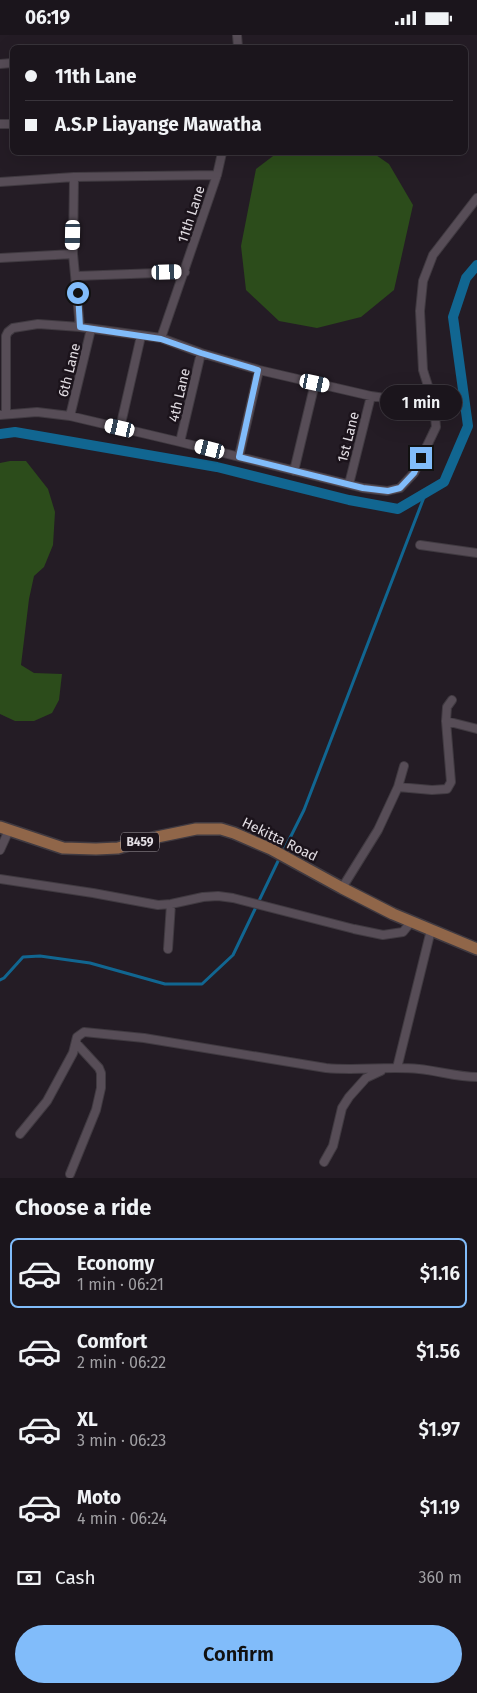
<!DOCTYPE html>
<meta charset="utf-8">
<style>
body{margin:0;font-family:"Fira Sans",sans-serif;background:#282229;color:#f1f3f6;height:100vh;display:flex;flex-direction:column;font-size:19px;white-space:nowrap}
*{box-sizing:border-box;margin:0}
p{font-size:16px;color:#a09fa3}
.icon{flex:none;width:28px;height:28px;fill:none;stroke:currentColor;stroke-width:2;stroke-linecap:round;stroke-linejoin:round}
.map{position:relative;height:1143px;overflow:hidden}
.panel{display:flex;flex-direction:column;background:#1b151c;flex:1}
.panel>*{flex:none}
.hud{position:absolute;left:10px;top:10px;width:458px;height:110px;border-radius:8px;box-shadow:0 5px 20px #0002,0 0 0 1px #39343b;display:grid;align-content:center;height:110px;padding:0 15px;background:#1b151c}
.end{position:absolute;width:22px;height:22px;margin:-11px;border:6px solid #81bcfa;background:#111;box-shadow:0 0 0 2px #111}
.from{border-radius:50%}
.bubble{position:absolute;height:35px;border-radius:18px;background:#1b151c;box-shadow:0 5px 20px #0002,0 0 0 1px #39343b;font-size:16px;font-weight:600;line-height:35px;text-align:center}
.car{position:absolute;width:15px;height:30px;margin:-15px -8px;border-radius:6px;box-shadow:0 0 4px 1px #0007;background:linear-gradient(#fff 24%,#345 0 40%,#fff 0 76%,#345 0 86%,#fff 0)}
.hud b{display:flex;align-items:center;gap:18px;height:48px;font-size:19px}
.hud b+b{border-top:1px solid #39343b}
.hud i{width:12px;height:12px;background:#f1f3f6}
ul{padding:0;list-style:none}
li{display:flex;align-items:center;gap:15px;height:70px;margin:0 10px 8px;padding:0 5px;border:2px solid transparent;border-radius:8px}
li div{flex:1}
li b{display:block;font-size:19px}
li em{font-style:normal;font-weight:600}
li.on{border-color:#81bcfa}
li>.icon{width:45px;height:45px;stroke-width:1.5}
h2{padding:0 15px;font-size:22px;line-height:60px}
.pay{display:flex;align-items:center;gap:12px;height:55px;padding:0 15px;font-size:19px}
.pay p{margin-inline-start:auto}
.action{display:flex;gap:10px;margin-top:auto;padding:10px 15px}
.action a{flex:1;height:58px;border-radius:30px;background:#81bcfa;color:#111;font-size:20px;font-weight:600;line-height:58px;text-align:center}
.status{display:flex;justify-content:space-between;align-items:center;height:35px;padding:0 25px;background:#1b151c;direction:ltr}
.status svg{height:14px;fill:currentColor}
.map>svg:first-child{display:block}
.green{fill:#2c4c1b}
.lines{fill:none;stroke-linecap:round;stroke-linejoin:round}
.stream{stroke:#116691;stroke-width:3}
.canal{stroke:#116691;stroke-width:10}
.minor-casing{stroke:#403a41;stroke-width:10}
.primary-casing{stroke:#403a41;stroke-width:14}
.minor{stroke:#574d57;stroke-width:8}
.primary{stroke:#906649;stroke-width:11}
.route{stroke:#81bcfa;stroke-width:6}
.labels{text-anchor:middle;stroke-width:5;stroke-linejoin:round;paint-order:stroke}
.shield{fill:#1b131b;stroke:#a6a0a7;stroke-width:1}
.shield-label{font-size:12px;font-weight:bold;fill:#e2dde3}
.street-label{font-size:14px;fill:#e2dde3;stroke:#1b131b}
</style>
<div class="status"><b>06:19</b><svg viewBox="0 0 49 12"><path d="M0 12V9h3v3zM5 12V6h3v6zM10 12V3h3v9zM15 12V0h3v12zM26 1h20v11H26zM47 4h2v5h-2z"/></svg></div>
<div class="map">
<svg width="477" height="1143" viewBox="0 0 477 1143">
<rect width="100%" height="100%" fill="#241c25"/>
<path class="green" d="M 277,118 L 373,118 L 389,129 L 413,170 L 394,255 L 361,282 L 317,293 L 279,286 L 246,255 L 241,211 L 256,134 Z
M 10,426 L 26,426 L 48,454 L 55,477 L 53,510 L 44,532 L 34,541 L 29,564 L 21,630 L 34,638 L 62,639 L 59,665 L 52,678 L 34,686 L 15,686 L 0,679 L 0,428 Z"/>
<g class="lines">
<path class="stream" d="M 283,817 L 304,775 L 426,457
M 0,945 L 4,943 L 23,922 L 40,921 L 90,928 L 165,949 L 202,949 L 233,920 L 280,822"/>
<path class="canal" d="M 0,399 L 15,397 L 217,432 L 349,465 L 398,474 L 444,447 L 468,391 L 453,282 L 466,243 L 477,230"/>
<g class="minor-casing">
<path id="minor" d="M 237,0 L 238,12
M 0,29 L 12,28
M 0,89 L 12,89
M 74,142 L 73,219 L 80,292
M 0,147 L 74,142 L 217,140
M 0,223 L 73,219
M 76,241 L 185,237
M 161,303 L 217,140 L 222,118
M 6,379 L 6,301 L 8,297 L 13,293 L 38,289 L 80,292 L 161,303 L 201,318 L 259,335 L 371,361 L 434,370
M 0,380 L 37,377 L 70,381 L 180,407 L 363,453 L 387,456 L 400,453 L 414,438 L 436,392 L 434,370 L 423,335 L 420,276 L 423,246 L 433,220 L 477,163
M 70,381 L 91,294
M 120,393 L 141,301
M 180,407 L 201,318
M 239,421 L 259,335
M 294,436 L 315,348
M 349,449 L 371,361
M 420,510 L 477,518
M 446,686 L 477,694
M 398,752 L 432,755 L 447,754 L 451,747 L 446,686 L 447,672 L 452,665
M 0,815 L 9,795
M 0,844 L 93,858 L 158,870 L 171,869 L 203,862 L 218,861 L 233,863 L 354,894 L 383,900 L 403,897 L 411,887
M 342,853 L 378,795 L 398,752 L 404,731
M 168,914 L 171,869
M 397,1033 L 431,895
M 20,1099 L 47,1066 L 73,1018 L 77,1002 L 84,997 L 144,1003 L 326,1033 C 357,1036 388,1031 419,1034 C 439,1036 457,1042 477,1042
M 324,1127 L 333,1111 L 342,1073 L 349,1062 L 366,1043 L 381,1036
M 70,1139 L 96,1075 L 101,1053 L 101,1038 L 99,1033 L 76,1008"/>
</g>
<g class="primary-casing">
<path id="primary" d="M 0,792 L 63,813 L 96,814 L 118,813 L 157,802 L 196,794 L 221,794 L 234,798 L 271,814 L 342,853 L 393,879 L 477,914"/>
</g>
<use href="#minor" class="minor"/>
<use href="#primary" class="primary"/>
</g>
<g class="lines">
<path class="route" d="M 78,258 L 80,292 L 161,304 L 201,318 L 258,335 L 239,422 L 363,453 L 388,456 L 400,453 L 414,438 L 421,423"/>
</g>
<g class="labels">
<rect class="shield" x="121" y="797.5" width="38" height="19" rx="4"/>
<g class="shield-label">
<text x="140" y="811">B459</text>
</g>
<g class="street-label">
<text transform="translate(191 179) rotate(-72)" y="5">11th Lane</text>
<text transform="translate(69 335) rotate(-76)" y="5">6th Lane</text>
<text transform="translate(179 360) rotate(-77)" y="5">4th Lane</text>
<text transform="translate(348 402) rotate(-76)" y="5">1st Lane</text>
<text transform="translate(280 804) rotate(26)" y="5">Hekitta Road</text>
</g>
</g>
</svg>
<i class="end from" style="left:78px;top:258px"></i>
<i class="end" style="left:421px;top:423px"></i>
<div class="bubble" style="left:380px;top:350px;width:82px">1 min</div>
<i class="car" style="left:73px;top:200px;rotate:181deg"></i>
<i class="car" style="left:167px;top:237px;rotate:88deg"></i>
<i class="car" style="left:315px;top:348px;rotate:102deg"></i>
<i class="car" style="left:120px;top:393px;rotate:283deg"></i>
<i class="car" style="left:210px;top:414px;rotate:284deg"></i>
<div class="hud">
<b><i class="from"></i>11th Lane</b>
<b><i></i>A.S.P Liayange Mawatha</b>
</div>
</div>
<section class="panel">
<h2>Choose a ride</h2>
<ul>
<li class="on"><svg class="icon" aria-label="car" viewBox="0 0 24 24"><path d="M5 17H2v-5l4-1 3-4h7l3 4 3 1v5h-3M9 17h6M6 11h13"/><circle cx="7" cy="17" r="2"/><circle cx="17" cy="17" r="2"/></svg><div><b>Economy</b><p>1 min · 06:21</p></div><em>$1.16</em></li>
<li><svg class="icon" aria-label="car" viewBox="0 0 24 24"><path d="M5 17H2v-5l4-1 3-4h7l3 4 3 1v5h-3M9 17h6M6 11h13"/><circle cx="7" cy="17" r="2"/><circle cx="17" cy="17" r="2"/></svg><div><b>Comfort</b><p>2 min · 06:22</p></div><em>$1.56</em></li>
<li><svg class="icon" aria-label="car" viewBox="0 0 24 24"><path d="M5 17H2v-5l4-1 3-4h7l3 4 3 1v5h-3M9 17h6M6 11h13"/><circle cx="7" cy="17" r="2"/><circle cx="17" cy="17" r="2"/></svg><div><b>XL</b><p>3 min · 06:23</p></div><em>$1.97</em></li>
<li><svg class="icon" aria-label="car" viewBox="0 0 24 24"><path d="M5 17H2v-5l4-1 3-4h7l3 4 3 1v5h-3M9 17h6M6 11h13"/><circle cx="7" cy="17" r="2"/><circle cx="17" cy="17" r="2"/></svg><div><b>Moto</b><p>4 min · 06:24</p></div><em>$1.19</em></li>
</ul>
<div class="pay"><svg class="icon" aria-label="cash" viewBox="0 0 24 24"><path d="M3 7h18v10H3z"/><circle cx="12" cy="12" r="2"/></svg>Cash<p>360 m</p></div>
<div class="action"><a>Confirm</a></div>
</section>
